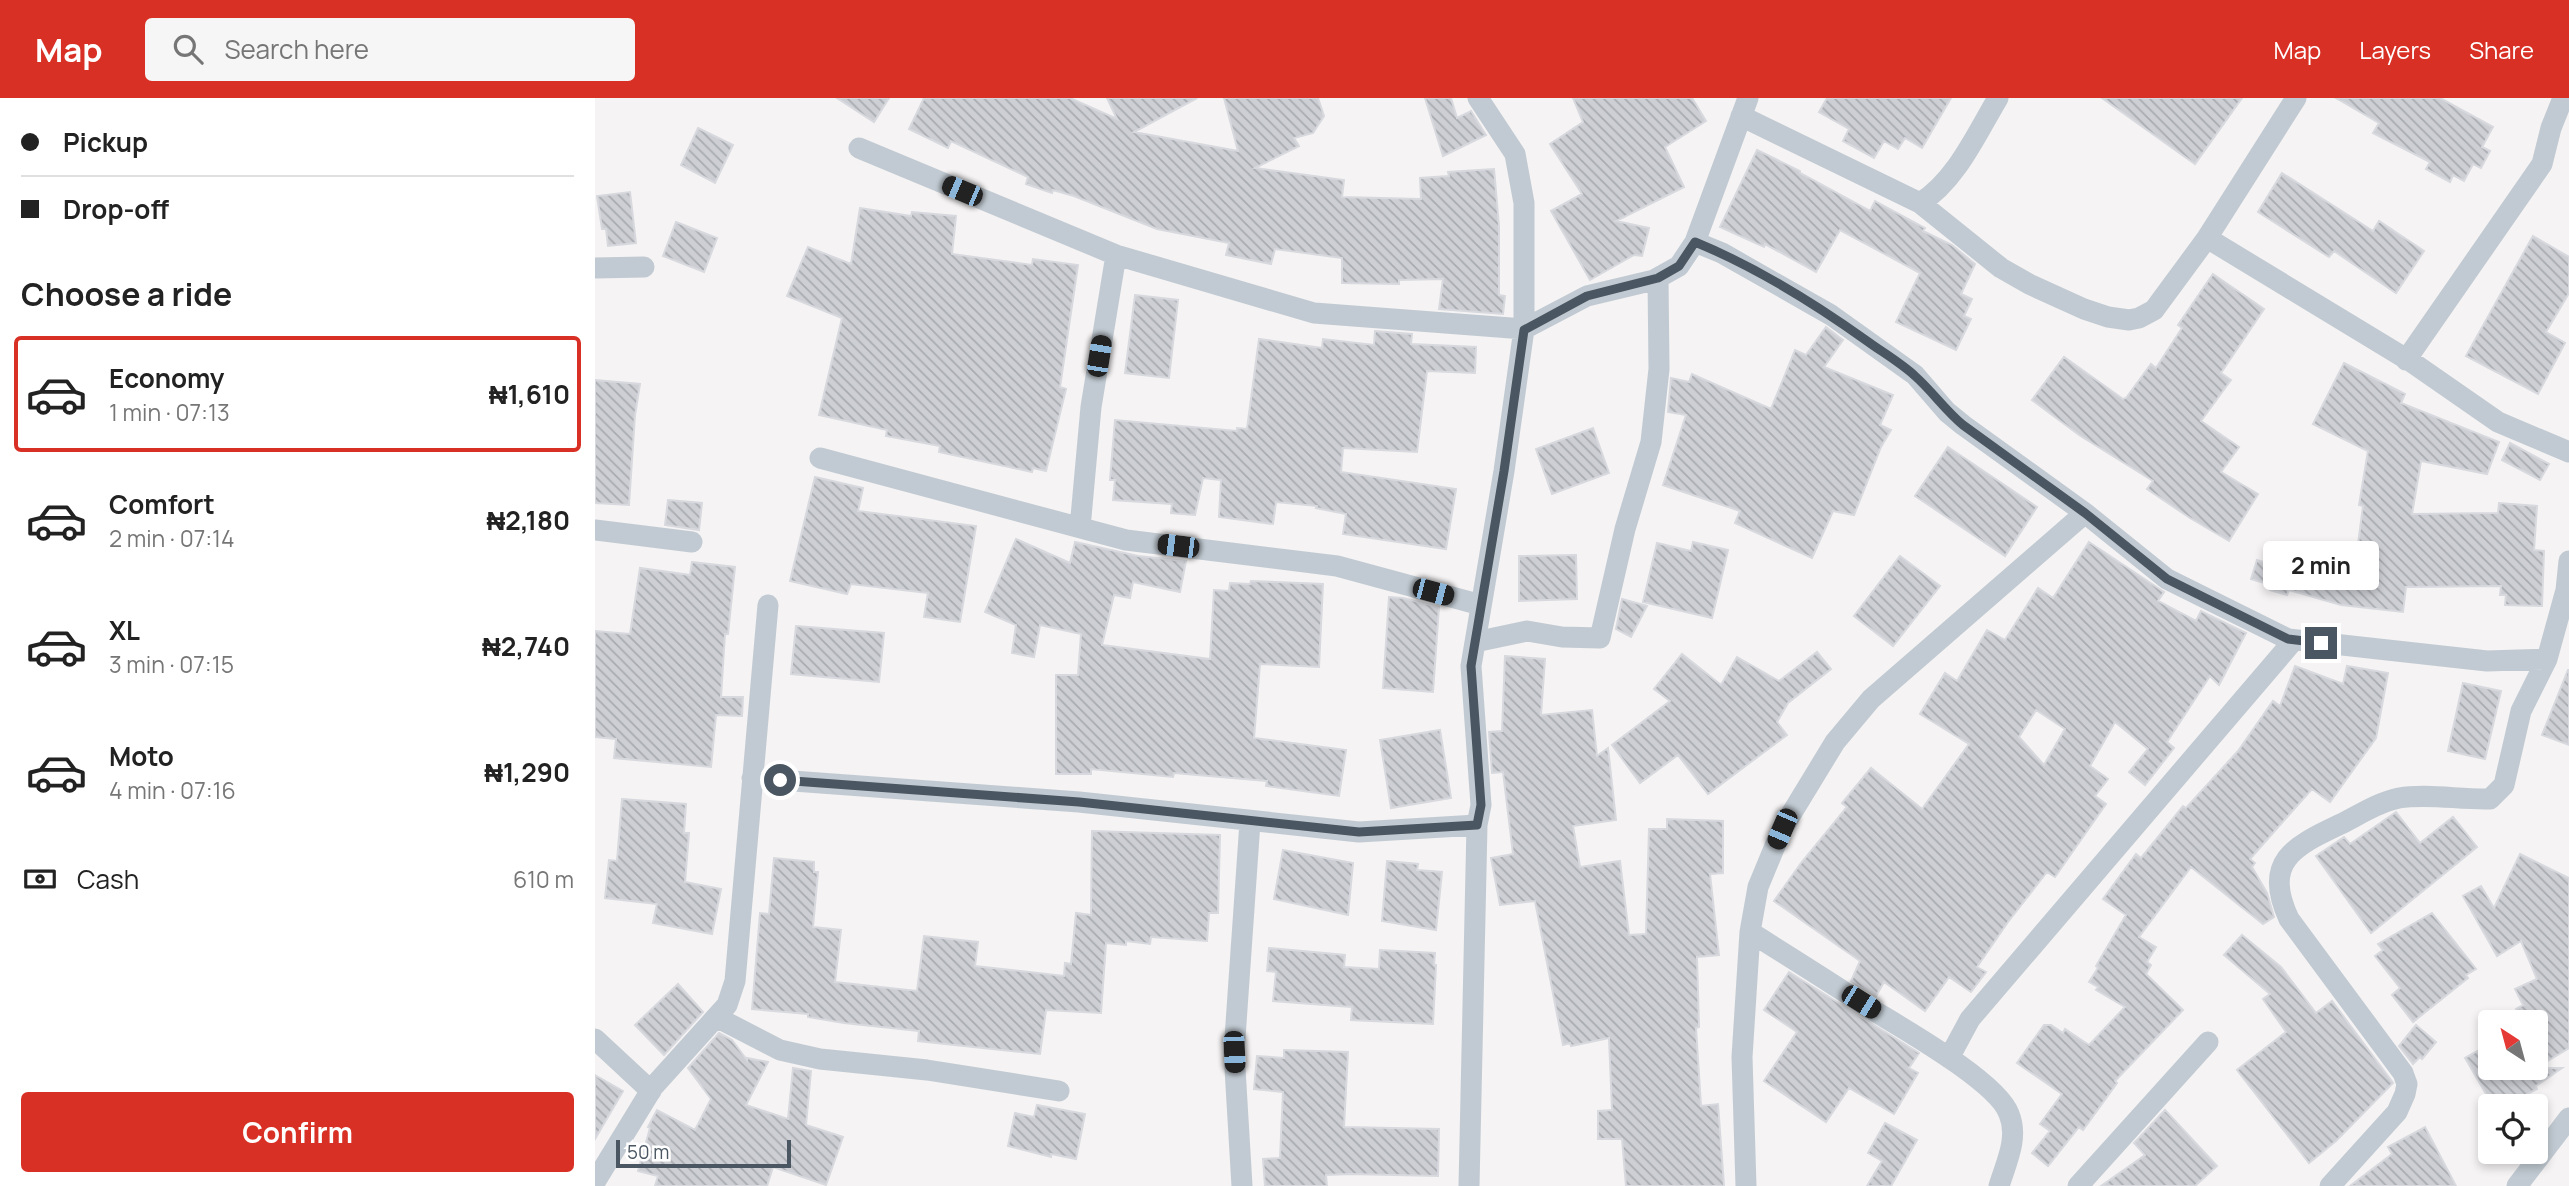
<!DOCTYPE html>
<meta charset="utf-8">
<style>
body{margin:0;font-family:Manrope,sans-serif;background:#f6f6f6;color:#222;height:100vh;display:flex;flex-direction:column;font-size:26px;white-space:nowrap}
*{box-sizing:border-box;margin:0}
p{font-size:23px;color:#767676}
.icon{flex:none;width:38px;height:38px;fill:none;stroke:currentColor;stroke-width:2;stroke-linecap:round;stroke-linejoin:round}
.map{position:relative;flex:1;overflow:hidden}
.sheet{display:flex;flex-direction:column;background:#fff;width:595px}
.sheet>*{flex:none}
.banner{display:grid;align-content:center;height:154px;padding:0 21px;background:#fff}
.needle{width:46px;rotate:324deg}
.tools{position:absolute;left:1883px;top:912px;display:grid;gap:14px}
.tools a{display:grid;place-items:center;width:70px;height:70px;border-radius:7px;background:#fff;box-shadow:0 4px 10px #0003;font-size:35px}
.scale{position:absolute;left:21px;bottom:18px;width:175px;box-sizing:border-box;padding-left:7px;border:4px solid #4a5661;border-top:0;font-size:19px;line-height:24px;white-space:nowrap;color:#4a5661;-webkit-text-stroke:5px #fff;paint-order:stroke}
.end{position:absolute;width:32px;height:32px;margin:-16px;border:9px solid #4a5661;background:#fff;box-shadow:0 0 0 4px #fff}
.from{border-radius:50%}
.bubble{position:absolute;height:49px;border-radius:7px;background:#fff;box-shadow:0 4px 10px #0003;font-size:23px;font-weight:700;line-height:49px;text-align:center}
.car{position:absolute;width:21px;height:42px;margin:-21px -10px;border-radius:9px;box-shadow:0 0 5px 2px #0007;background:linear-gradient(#222 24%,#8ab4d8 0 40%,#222 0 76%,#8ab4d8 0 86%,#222 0)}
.banner b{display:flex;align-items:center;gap:24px;height:66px;font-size:26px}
.banner b+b{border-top:2px solid #e0e0e0}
.banner i{width:18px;height:18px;background:#222}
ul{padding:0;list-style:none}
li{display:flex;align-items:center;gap:21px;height:116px;margin:0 14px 10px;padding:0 7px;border:4px solid transparent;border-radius:7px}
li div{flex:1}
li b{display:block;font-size:26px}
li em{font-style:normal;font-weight:700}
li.on{border-color:#d93025}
li>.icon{width:63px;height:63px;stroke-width:1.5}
h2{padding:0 21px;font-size:32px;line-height:84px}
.pay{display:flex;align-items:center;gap:18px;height:77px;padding:0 21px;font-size:26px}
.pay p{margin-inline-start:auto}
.action{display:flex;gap:14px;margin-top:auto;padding:14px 21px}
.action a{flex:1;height:80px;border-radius:7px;background:#d93025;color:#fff;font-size:28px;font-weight:700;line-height:80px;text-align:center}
header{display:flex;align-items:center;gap:42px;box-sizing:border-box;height:98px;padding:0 35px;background:#d93025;color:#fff}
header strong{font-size:33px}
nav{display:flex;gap:38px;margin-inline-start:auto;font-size:24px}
.search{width:490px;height:63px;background:#f6f6f6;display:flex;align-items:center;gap:18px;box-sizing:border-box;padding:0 24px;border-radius:7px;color:#767676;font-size:26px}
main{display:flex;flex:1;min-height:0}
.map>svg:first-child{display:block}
.building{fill:url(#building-back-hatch);stroke:#d7d9de;stroke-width:2;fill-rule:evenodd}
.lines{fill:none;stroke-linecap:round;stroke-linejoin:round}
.street{stroke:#c1cad2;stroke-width:21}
.route{stroke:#4a5661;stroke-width:9}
</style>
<header>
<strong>Map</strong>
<div class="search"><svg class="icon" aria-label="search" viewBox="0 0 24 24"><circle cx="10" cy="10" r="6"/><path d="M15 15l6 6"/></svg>Search here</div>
<nav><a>Map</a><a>Layers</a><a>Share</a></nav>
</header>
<main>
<section class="sheet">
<div class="banner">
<b><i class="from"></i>Pickup</b>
<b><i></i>Drop-off</b>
</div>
<h2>Choose a ride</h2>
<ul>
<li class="on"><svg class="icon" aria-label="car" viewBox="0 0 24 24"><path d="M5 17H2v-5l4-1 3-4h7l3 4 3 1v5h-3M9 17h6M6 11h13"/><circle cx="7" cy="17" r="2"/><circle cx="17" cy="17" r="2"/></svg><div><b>Economy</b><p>1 min · 07:13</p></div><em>₦1,610</em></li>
<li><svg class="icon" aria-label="car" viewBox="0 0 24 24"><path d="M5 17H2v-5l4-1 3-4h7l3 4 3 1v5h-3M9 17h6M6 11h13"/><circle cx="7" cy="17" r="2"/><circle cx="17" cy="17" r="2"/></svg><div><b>Comfort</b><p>2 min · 07:14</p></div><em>₦2,180</em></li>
<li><svg class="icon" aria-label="car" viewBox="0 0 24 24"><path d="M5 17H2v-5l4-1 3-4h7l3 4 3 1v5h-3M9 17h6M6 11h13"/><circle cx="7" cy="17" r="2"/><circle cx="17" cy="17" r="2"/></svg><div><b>XL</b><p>3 min · 07:15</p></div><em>₦2,740</em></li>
<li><svg class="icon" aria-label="car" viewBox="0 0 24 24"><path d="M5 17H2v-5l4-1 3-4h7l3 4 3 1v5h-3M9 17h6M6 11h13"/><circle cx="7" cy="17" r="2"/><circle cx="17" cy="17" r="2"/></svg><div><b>Moto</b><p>4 min · 07:16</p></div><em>₦1,290</em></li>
</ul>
<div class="pay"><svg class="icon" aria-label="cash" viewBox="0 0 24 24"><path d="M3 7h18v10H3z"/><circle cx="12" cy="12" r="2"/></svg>Cash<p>610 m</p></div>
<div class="action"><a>Confirm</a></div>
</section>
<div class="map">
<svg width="1974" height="1088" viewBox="0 0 1974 1088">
<defs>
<pattern id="building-back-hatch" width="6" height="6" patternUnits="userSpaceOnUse" patternTransform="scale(1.75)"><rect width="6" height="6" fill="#cdcfd5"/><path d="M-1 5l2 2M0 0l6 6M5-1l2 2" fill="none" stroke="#a8abb0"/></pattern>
</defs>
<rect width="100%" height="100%" fill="#f5f3f3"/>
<path class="building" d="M 242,0 L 294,0 L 279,24 Z
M 329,0 L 475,0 L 522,21 L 512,0 L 602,0 L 539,34 L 643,53 L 629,0 L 723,0 L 729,18 L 718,35 L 699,40 L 704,48 L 660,70 L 749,82 L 747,99 L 826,101 L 825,80 L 854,78 L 853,74 L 899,71 L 904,128 L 904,197 L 910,198 L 908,216 L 844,211 L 848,181 L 804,182 L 804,186 L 747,185 L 747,160 L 680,151 L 676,166 L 631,157 L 634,145 L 562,131 L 479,98 L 458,92 L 457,95 L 431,86 L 433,79 L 356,43 L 353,50 L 314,31 Z
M 830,0 L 856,0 L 862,20 L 876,13 L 891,37 L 848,58 Z
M 978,0 L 1097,0 L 1111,23 L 1070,49 L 1089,89 L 1021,123 L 1054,130 L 1047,158 L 1039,157 L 995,182 L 956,113 L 987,96 L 955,46 L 988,24 Z
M 1232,0 L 1356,0 L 1327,50 L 1310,40 L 1303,51 L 1289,43 L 1279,60 L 1248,43 L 1254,31 L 1224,14 Z
M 1507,0 L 1647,0 L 1600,66 Z
M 1741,0 L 1845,0 L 1898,29 L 1887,49 L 1895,53 L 1886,70 L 1878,66 L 1869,83 L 1858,77 L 1855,84 L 1831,71 L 1835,64 L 1778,35 L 1784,25 Z
M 103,30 L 138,47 L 120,85 L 86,67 Z
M 1162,52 L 1205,73 L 1205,75 L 1275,113 L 1280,103 L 1330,130 L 1328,133 L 1357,147 L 1380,166 L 1366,196 L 1377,201 L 1369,218 L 1376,221 L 1361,252 L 1301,224 L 1325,175 L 1245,132 L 1221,174 L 1170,146 L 1169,149 L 1125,129 Z
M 1687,75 L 1778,133 L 1784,123 L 1829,153 L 1801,195 L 1739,153 L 1734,159 L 1663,114 Z
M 35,94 L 41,145 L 13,148 L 11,131 L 7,131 L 2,98 Z
M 265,110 L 316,118 L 317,114 L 361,118 L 357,156 L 437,167 L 438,161 L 483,167 L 465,289 L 471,291 L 451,373 L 438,370 L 437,374 L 344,354 L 345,348 L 291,338 L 292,332 L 224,317 L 247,220 L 192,198 L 213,149 L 256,166 Z
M 81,124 L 122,140 L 109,174 L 68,158 Z
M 1938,138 L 1974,159 L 1974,195 L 1951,234 L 1970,245 L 1943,296 L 1871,258 Z
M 1618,176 L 1669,211 L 1626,275 L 1636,282 L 1606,323 L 1644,349 L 1626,374 L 1663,396 L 1634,443 L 1595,420 L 1552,391 L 1558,383 L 1484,337 L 1437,302 L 1469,259 L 1528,301 L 1531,300 L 1556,266 L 1561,270 L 1587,230 L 1583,227 Z
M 540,197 L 583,202 L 574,280 L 530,275 Z
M 1231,229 L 1248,242 L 1229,269 L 1298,297 L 1285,327 L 1296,332 L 1286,349 L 1259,417 L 1238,413 L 1217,460 L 1140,425 L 1145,413 L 1068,387 L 1091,317 L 1073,314 L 1076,280 L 1094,284 L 1097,276 L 1176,311 L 1200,252 L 1211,257 Z
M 780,233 L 817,236 L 816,246 L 881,249 L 880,275 L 832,273 L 822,354 L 748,350 L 746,374 L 861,391 L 851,451 L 748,436 L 751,416 L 721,410 L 722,408 L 681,404 L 678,426 L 624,419 L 626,382 L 608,380 L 600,417 L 576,415 L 577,406 L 518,402 L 520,382 L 515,382 L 520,322 L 642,333 L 642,330 L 652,331 L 664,241 L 727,250 L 728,241 L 779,247 Z
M 1749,265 L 1810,296 L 1806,305 L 1904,344 L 1892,376 L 1826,363 L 1817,416 L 1903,415 L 1904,405 L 1942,408 L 1939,452 L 1949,453 L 1947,508 L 1910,507 L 1911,497 L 1905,497 L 1906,488 L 1811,489 L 1808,514 L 1746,507 L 1694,492 L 1692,497 L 1675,492 L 1676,487 L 1656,481 L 1662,462 L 1752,488 L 1753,483 L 1758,484 L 1768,408 L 1764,407 L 1773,353 L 1718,326 Z
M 0,282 L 45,286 L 40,317 L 34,407 L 0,405 Z
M 998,330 L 1014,375 L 957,396 L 941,351 Z
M 1915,345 L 1954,366 L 1945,382 L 1907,362 Z
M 1353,349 L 1442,409 L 1410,458 L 1320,398 Z
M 220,379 L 268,390 L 263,413 L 381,428 L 365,524 L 329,519 L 333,495 L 256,486 L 252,496 L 195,483 Z
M 73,402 L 107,405 L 104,432 L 70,427 Z
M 421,441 L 475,465 L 480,444 L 543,458 L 591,463 L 585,494 L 538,484 L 535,500 L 519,497 L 507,547 L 615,561 L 619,492 L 634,493 L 635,485 L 655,486 L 656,483 L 728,486 L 724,569 L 665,566 L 659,640 L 751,652 L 744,698 L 671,688 L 672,683 L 579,675 L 578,679 L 496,671 L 496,676 L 461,676 L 461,577 L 483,577 L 486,536 L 445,527 L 439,559 L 417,555 L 421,527 L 390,514 Z
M 1098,444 L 1133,452 L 1117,520 L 1048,504 L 1062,445 L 1096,453 Z
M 1494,444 L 1569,494 L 1563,503 L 1601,523 L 1606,513 L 1651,535 L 1624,587 L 1615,578 L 1572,644 L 1579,650 L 1550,687 L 1534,674 L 1553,651 L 1520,624 L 1495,668 L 1513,681 L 1500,698 L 1511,706 L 1460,779 L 1452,774 L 1413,824 L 1382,869 L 1391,874 L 1376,894 L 1354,879 L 1330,913 L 1289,884 L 1281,898 L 1256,883 L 1265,863 L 1179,803 L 1206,765 L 1252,709 L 1247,705 L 1276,670 L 1327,711 L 1374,646 L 1325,616 L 1350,575 L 1362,583 L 1392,532 L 1410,542 L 1443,490 L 1458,500 ZM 1441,612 L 1470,631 L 1449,667 L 1424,639 Z
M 981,457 L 982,501 L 924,503 L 924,458 Z
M 1305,458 L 1345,488 L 1298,548 L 1259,518 Z
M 97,464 L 140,469 L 133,536 L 130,536 L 126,599 L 148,599 L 147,618 L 121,617 L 116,669 L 19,660 L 21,641 L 0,639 L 0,533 L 35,536 L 45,470 L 95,477 Z
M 794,499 L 808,500 L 844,509 L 838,594 L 788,590 Z
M 1027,501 L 1052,508 L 1036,539 L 1021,531 Z
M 201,528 L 289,535 L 284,584 L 196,576 Z
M 1222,554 L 1236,571 L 1193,605 L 1182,624 L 1192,637 L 1113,696 L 1083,657 L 1045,685 L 1017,647 L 1075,603 L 1059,591 L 1087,556 L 1126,587 L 1142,559 L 1184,583 Z
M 910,558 L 950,561 L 946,617 L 997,612 L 1002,658 L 1013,650 L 1021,722 L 978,728 L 985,769 L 1025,763 L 1034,837 L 1051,836 L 1054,731 L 1072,731 L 1072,721 L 1128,723 L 1128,775 L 1115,776 L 1124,857 L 1102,859 L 1104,929 L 1101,930 L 1106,1008 L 1123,1006 L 1129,1088 L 1031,1088 L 1027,1041 L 1003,1041 L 1003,1013 L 1017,1012 L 1014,940 L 976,948 L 975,945 L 968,947 L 940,803 L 905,807 L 896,760 L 918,756 L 908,674 L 897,675 L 894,634 L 907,633 Z
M 1700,568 L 1748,586 L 1752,568 L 1793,575 L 1781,640 L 1735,704 L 1717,691 L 1655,761 L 1660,765 L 1657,769 L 1672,795 L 1679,819 L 1668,826 L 1596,769 L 1544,839 L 1561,849 L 1552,864 L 1556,867 L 1551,876 L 1588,912 L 1520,983 L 1522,985 L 1488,1032 L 1484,1029 L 1453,1068 L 1437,1055 L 1455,1033 L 1445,1026 L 1467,996 L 1422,965 L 1449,927 L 1456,927 L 1468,935 L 1470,931 L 1494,947 L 1530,909 L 1501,892 L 1503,889 L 1494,884 L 1503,870 L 1501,868 L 1531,817 L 1508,801 L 1541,756 L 1546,760 L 1588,708 L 1591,710 L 1643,653 L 1678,603 L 1685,608 Z
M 1973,572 L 1974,572 L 1974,647 L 1947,637 Z
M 1868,585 L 1906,593 L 1890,661 L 1853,653 Z
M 845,632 L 856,700 L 796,710 L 785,642 Z
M 27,701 L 91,706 L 89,735 L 94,735 L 90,784 L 126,791 L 117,836 L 58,825 L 62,806 L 10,800 L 14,762 L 22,763 Z
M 1801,714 L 1825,745 L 1858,719 L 1882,749 L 1776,835 L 1721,758 L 1749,739 L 1755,746 Z
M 497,733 L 625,737 L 623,815 L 614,815 L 612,843 L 556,839 L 555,846 L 531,843 L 531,847 L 511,845 L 506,915 L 451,912 L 445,956 L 323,943 L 324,933 L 249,925 L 213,919 L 213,916 L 157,911 L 165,815 L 174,816 L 179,760 L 219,764 L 219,774 L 223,774 L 218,829 L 246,832 L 240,884 L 322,893 L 329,838 L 383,844 L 380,868 L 469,878 L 470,865 L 476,866 L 481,815 L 496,817 Z
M 688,752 L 758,765 L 753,817 L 679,801 Z
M 1925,756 L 1974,780 L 1974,950 L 1941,970 L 1967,970 L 1941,988 L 1942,991 L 1911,1008 L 1898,1008 L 1870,960 L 1895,946 L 1895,970 L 1941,970 L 1941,924 L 1927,924 L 1921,911 L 1928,907 L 1920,891 L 1942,881 L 1926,843 L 1902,858 L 1868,798 L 1886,788 L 1899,810 Z
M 792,763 L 823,766 L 822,772 L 847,774 L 841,832 L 787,823 Z
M 1837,815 L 1881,871 L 1871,877 L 1873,880 L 1818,924 L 1797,897 L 1805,890 L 1780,858 L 1788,852 L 1783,846 Z
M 1647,837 L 1686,869 L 1721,915 L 1737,903 L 1798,985 L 1741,1043 L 1714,1065 L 1642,972 L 1691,934 L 1668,901 L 1675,896 L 1629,857 Z
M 674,850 L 750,857 L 749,869 L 784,871 L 785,852 L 840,855 L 839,867 L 841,867 L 838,926 L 756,922 L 757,909 L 678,903 L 681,874 L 672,873 Z
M 1194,874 L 1324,955 L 1314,970 L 1323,975 L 1299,1016 L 1254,990 L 1231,1024 L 1169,983 L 1202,934 L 1169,912 Z
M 83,886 L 108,914 L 69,957 L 40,927 Z
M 1821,927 L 1841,944 L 1827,961 L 1825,959 L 1818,966 L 1804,948 Z
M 124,935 L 137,942 L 152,962 L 152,960 L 173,964 L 151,1007 L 193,1021 L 198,970 L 216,973 L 211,1027 L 248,1039 L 231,1087 L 178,1069 L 172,1088 L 60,1088 L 63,1078 L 43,1073 L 55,1030 L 53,1029 L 62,1012 L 100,1032 L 116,1001 L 93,970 Z
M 689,952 L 753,954 L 749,1029 L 844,1031 L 843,1078 L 755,1076 L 731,1077 L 732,1088 L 670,1088 L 668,1061 L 685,1060 L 688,994 L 659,991 L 662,958 L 689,960 Z
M 0,977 L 28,993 L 0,1041 Z
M 442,1007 L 490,1016 L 481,1061 L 456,1056 L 456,1059 L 413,1048 L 420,1015 L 439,1019 Z
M 1570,1012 L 1622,1068 L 1600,1088 L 1506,1088 L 1550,1057 L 1539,1045 Z
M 1290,1025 L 1322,1042 L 1296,1088 L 1272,1088 L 1287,1063 L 1273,1055 Z
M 1830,1029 L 1861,1088 L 1755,1088 L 1797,1056 L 1793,1049 Z"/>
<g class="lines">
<path class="street" d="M 1146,18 L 1325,105 L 1406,170 L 1434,186 L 1489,211 L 1513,219 L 1534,222 L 1544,220 L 1559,212 L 1612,140 L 1701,0
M 264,50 L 521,157 L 719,215 L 929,231 L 992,198 L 1059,182 L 1084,168 L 1100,144 L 1153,0
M 1325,105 C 1361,83 1382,35 1403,0
M 1612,140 L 1818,265 L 1903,324 L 1974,354
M 1100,144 L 1127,155 L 1236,217 L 1320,277 L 1352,314 L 1368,327 L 1490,415 L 1572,481 L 1693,541 L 1892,563 L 1952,561
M 0,170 L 49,169
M 1811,262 L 1947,66 L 1956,30 L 1968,0
M 225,360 L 531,442 L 742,468 L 886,507
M 485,430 L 496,309 L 521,157
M 0,432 L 97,444
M 880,544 L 932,533 L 967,539 L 1005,540 L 1030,431 L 1056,344 L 1064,271 L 1063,180
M 157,680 L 484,704 L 764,734 L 882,727
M 1155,834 C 1195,859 1236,885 1276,911 C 1307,930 1403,984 1414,1016 C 1424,1040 1411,1065 1404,1088
M 121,919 L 185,952 L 225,961 L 332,972 L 464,993
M 0,941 L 56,993
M 1354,960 L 1375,921 L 1699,542
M 0,1084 L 58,989 L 132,907 L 140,883 L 173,507
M 647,1088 L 639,954 L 655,724
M 874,1088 L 882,727 L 886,707 L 876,568 L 909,373 L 929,231 L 929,105 L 920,56 L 883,0
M 1151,1088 L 1147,959 L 1155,834 L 1163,789 L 1187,731 L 1240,644 L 1276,601 L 1490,415
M 1483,1088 L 1613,944
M 1735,1088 L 1802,1014 L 1810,996 L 1812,986 L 1808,975 L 1694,821 C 1666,761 1702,747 1750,724 C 1767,715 1785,704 1804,700 C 1833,695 1865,702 1895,701 L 1909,687 L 1926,613 L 1952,561 L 1971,492 L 1974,463
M 1922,1088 L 1974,1020"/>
</g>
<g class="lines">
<path class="route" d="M 185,682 L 484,704 L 764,734 L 882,727 L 886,707 L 876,568 L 909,373 L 929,232 L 992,198 L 1063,180 L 1084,168 L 1100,144 C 1161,169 1219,205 1272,243 C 1287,254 1306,265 1320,278 C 1337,293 1350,312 1368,327 L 1490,415 L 1572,481 L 1693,541 L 1726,545"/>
</g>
</svg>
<div class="tools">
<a><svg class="needle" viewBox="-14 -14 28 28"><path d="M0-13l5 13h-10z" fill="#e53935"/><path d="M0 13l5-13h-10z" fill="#767676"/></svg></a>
<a><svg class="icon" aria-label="locate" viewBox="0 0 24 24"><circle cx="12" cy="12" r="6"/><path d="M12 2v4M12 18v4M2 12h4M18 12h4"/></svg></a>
</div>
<div class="scale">50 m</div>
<i class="end from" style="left:185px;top:682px"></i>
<i class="end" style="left:1726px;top:545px"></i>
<div class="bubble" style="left:1668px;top:443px;width:116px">2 min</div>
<i class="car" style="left:367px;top:93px;rotate:293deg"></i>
<i class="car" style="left:504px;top:258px;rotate:9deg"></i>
<i class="car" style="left:583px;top:448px;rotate:277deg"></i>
<i class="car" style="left:838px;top:494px;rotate:105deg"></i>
<i class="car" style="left:1187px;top:731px;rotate:203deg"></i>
<i class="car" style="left:1266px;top:904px;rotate:122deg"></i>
<i class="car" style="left:639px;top:954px;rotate:177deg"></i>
</div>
</main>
